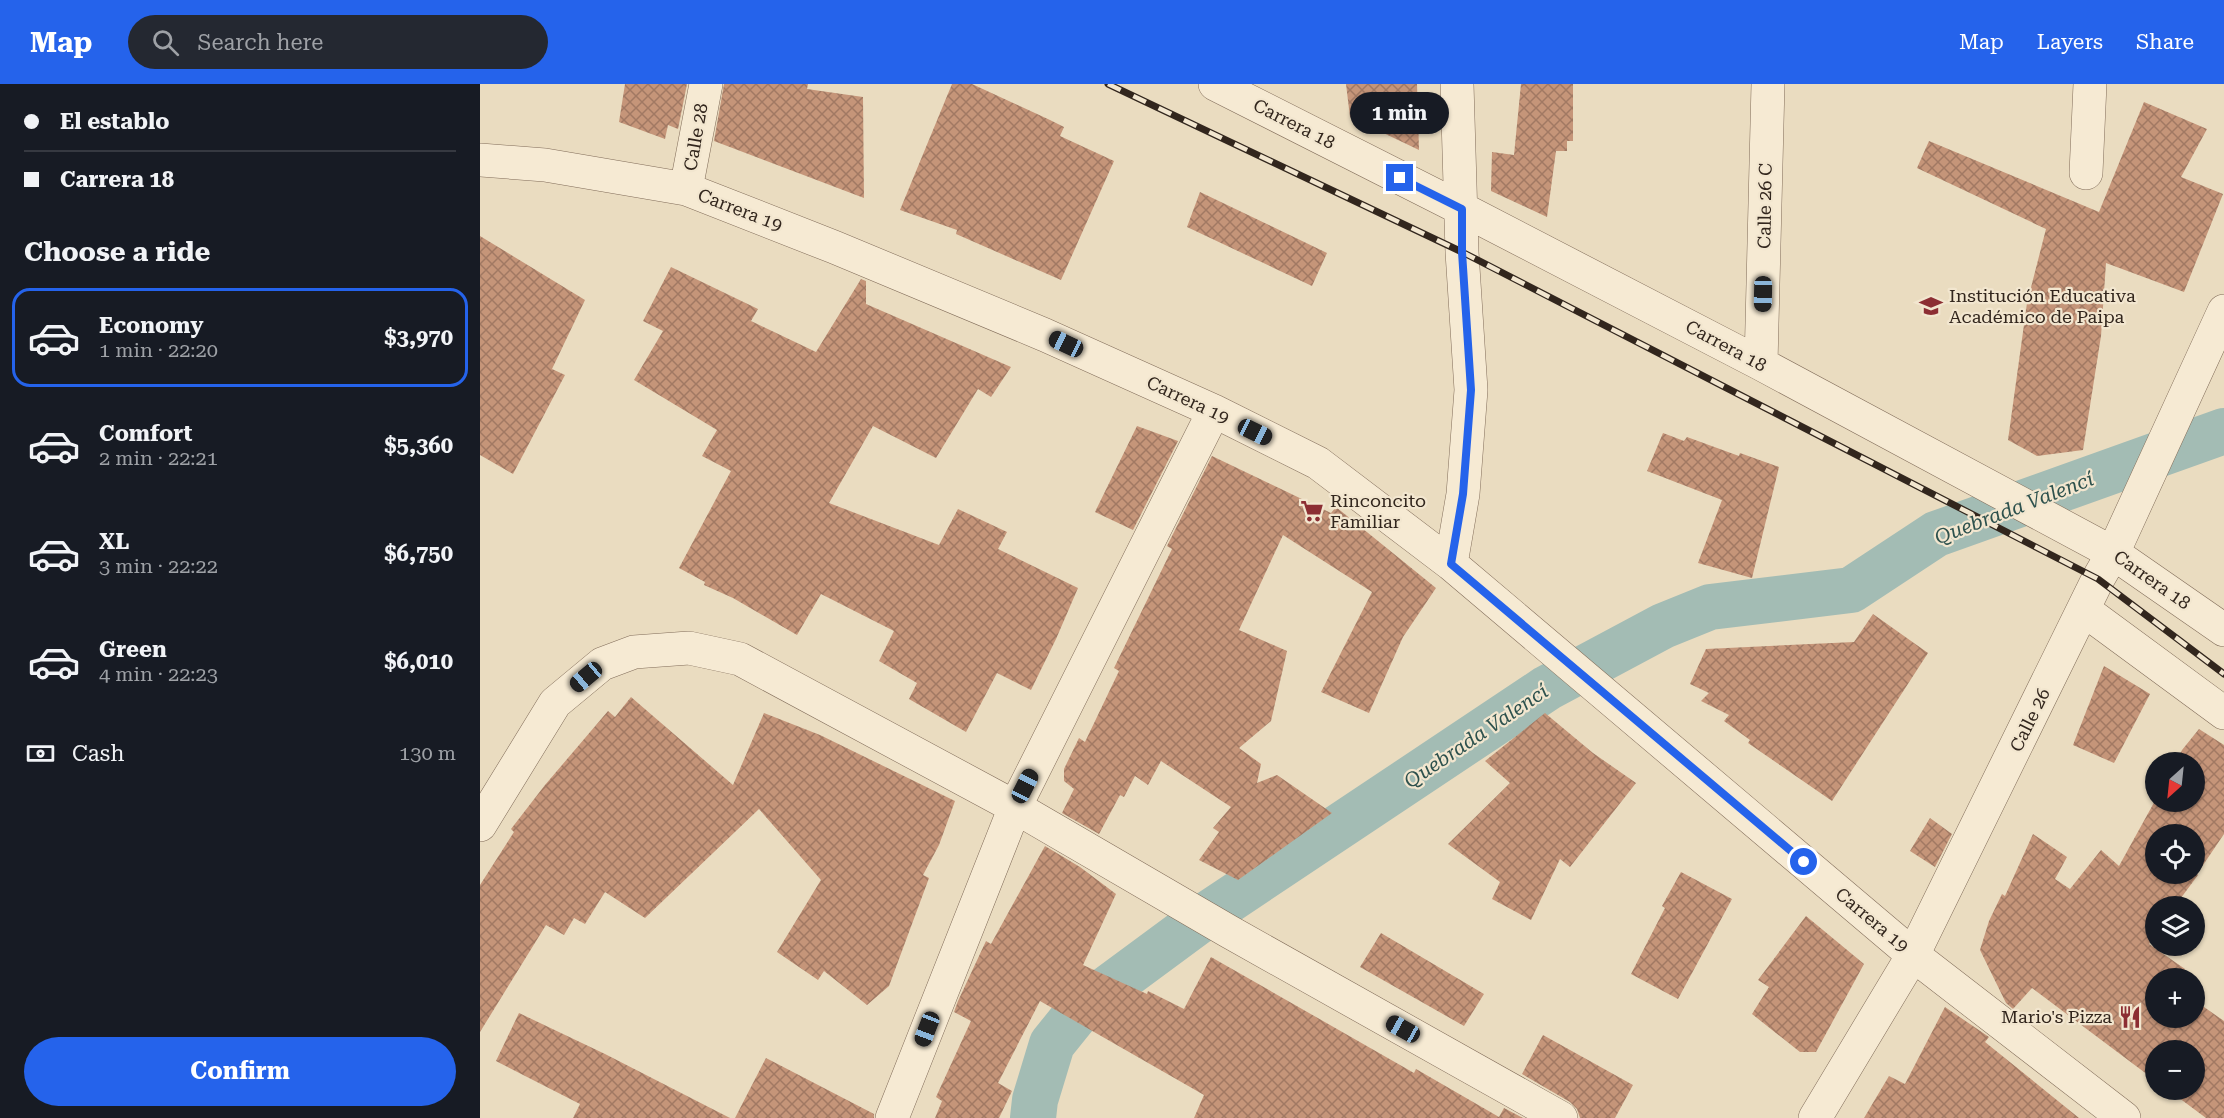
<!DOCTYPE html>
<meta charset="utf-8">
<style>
body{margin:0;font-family:"Roboto Serif",serif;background:#242831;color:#f1f3f6;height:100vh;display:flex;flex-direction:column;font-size:22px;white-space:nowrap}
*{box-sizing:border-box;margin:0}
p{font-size:20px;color:#9ea1a6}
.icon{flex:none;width:33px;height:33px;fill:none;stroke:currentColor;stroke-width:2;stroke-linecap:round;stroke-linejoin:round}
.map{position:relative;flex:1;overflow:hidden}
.details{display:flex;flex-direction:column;background:#171b24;width:480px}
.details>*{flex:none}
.top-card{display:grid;align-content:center;height:132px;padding:0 24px;background:#171b24}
.needle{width:39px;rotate:207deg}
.tools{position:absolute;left:1665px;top:668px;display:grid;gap:12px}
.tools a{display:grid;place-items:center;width:60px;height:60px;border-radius:50%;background:#171b24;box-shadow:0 2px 4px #0004;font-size:30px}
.end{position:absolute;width:27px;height:27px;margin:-14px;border:8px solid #2563eb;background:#fff;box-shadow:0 0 0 3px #fff}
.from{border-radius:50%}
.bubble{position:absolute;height:42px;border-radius:21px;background:#171b24;box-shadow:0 2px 4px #0004;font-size:20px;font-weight:700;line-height:42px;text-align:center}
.car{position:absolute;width:18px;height:36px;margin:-18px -9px;border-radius:8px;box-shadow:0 0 4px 2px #0007;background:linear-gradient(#222 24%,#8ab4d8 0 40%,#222 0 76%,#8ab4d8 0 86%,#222 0)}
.top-card b{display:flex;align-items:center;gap:21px;height:57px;font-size:22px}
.top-card b+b{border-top:2px solid #363941}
.top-card i{width:15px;height:15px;background:#f1f3f6}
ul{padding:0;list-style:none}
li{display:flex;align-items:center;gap:18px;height:99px;margin:0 12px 9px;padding:0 12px;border:3px solid transparent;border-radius:18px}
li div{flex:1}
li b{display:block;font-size:22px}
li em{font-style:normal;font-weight:700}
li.active{border-color:#2563eb}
li>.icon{width:54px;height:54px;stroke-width:1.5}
h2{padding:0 24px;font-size:27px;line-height:72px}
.pay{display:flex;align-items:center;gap:15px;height:66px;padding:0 24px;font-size:22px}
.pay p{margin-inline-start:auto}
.action{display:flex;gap:12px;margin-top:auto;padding:12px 24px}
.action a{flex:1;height:69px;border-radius:36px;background:#2563eb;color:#fff;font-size:24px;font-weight:700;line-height:69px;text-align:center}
header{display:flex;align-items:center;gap:36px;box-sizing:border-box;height:84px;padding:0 30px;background:#2563eb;color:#fff}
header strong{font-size:28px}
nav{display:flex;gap:33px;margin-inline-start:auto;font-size:21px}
.search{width:420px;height:54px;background:#242831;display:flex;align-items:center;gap:15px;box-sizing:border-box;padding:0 21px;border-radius:33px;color:#9ea1a6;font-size:22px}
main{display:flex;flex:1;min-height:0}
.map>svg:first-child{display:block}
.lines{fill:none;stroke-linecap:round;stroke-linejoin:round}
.canal{stroke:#a3bcb4;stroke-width:46}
.building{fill:url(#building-cross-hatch);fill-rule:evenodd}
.minor-casing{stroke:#826d5a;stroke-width:34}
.minor{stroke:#f6ead3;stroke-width:33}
.rail-casing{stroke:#32261d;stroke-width:7}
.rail{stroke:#f2e6cf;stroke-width:4.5;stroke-dasharray:14;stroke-linecap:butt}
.route{stroke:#2563eb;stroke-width:8}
.labels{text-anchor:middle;stroke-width:4.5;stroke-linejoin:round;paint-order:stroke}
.street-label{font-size:18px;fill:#32261d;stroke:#f2e6cf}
.poi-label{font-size:18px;fill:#32261d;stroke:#f2e6cf;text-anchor:start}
.water-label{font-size:20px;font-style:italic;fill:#2d514d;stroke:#f2e6cf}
</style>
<header>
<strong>Map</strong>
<div class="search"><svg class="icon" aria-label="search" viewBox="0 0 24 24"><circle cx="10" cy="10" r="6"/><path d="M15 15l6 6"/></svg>Search here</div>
<nav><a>Map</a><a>Layers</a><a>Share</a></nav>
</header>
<main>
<section class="details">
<div class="top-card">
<b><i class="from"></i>El establo</b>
<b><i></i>Carrera 18</b>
</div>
<h2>Choose a ride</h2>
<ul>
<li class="active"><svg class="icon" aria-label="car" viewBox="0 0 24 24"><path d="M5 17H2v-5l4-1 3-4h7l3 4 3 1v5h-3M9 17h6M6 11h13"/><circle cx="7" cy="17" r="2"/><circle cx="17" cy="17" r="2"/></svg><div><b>Economy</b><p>1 min · 22:20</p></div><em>$3,970</em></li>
<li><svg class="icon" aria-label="car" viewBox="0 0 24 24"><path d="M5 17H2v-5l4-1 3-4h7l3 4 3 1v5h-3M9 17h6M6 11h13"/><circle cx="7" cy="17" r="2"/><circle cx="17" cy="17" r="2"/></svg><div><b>Comfort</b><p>2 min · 22:21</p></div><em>$5,360</em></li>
<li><svg class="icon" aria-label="car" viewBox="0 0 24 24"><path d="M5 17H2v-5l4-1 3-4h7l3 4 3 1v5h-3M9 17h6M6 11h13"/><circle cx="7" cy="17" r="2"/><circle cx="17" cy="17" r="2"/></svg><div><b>XL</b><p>3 min · 22:22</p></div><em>$6,750</em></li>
<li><svg class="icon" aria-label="car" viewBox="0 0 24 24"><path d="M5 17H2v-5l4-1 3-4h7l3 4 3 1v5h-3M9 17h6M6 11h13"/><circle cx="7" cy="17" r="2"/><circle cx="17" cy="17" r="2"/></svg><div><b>Green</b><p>4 min · 22:23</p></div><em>$6,010</em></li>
</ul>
<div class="pay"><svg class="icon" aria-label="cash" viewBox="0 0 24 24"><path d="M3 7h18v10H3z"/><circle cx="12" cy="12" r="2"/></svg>Cash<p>130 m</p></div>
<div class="action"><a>Confirm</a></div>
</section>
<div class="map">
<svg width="1744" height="1034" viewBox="0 0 1744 1034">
<defs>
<pattern id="building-cross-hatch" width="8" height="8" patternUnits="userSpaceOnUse" patternTransform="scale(1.5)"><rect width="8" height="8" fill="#c59579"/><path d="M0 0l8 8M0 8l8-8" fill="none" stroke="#a17963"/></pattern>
</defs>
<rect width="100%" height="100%" fill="#eadcc0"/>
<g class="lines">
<path class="canal" d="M 553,1034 L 555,1016 L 572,960 L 601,924 L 731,828 L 1067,604 L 1183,542 L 1230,523 L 1371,506 L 1456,450 L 1744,347"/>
</g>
<path class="building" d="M 145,0 L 207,0 L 198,45 L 188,41 L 185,55 L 139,38 Z
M 244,0 L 328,0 L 327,5 L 383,13 L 384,114 L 234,57 Z
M 472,0 L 492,0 L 570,36 L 584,43 L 580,52 L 634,77 L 581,196 L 476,150 L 477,146 L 420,126 Z
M 866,0 L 937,0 L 939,66 L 870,33 Z
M 1041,0 L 1093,0 L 1093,57 L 1087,57 L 1087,67 L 1076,67 L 1067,133 L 1011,107 L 1012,68 L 1034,71 Z
M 1664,18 L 1727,45 L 1701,93 L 1743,110 L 1704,208 L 1626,179 L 1621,252 L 1603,366 L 1557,372 L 1528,356 L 1547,219 L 1566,145 L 1437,84 L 1449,57 L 1619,128 Z
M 720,108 L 847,169 L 832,202 L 707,143 Z
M 0,152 L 105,216 L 72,285 L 85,291 L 33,390 L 0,371 Z
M 191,183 L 278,225 L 271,237 L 336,268 L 381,195 L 386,197 L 386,220 L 531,283 L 511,313 L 498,305 L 456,374 L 393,342 L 349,419 L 459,461 L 478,425 L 527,448 L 518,465 L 598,504 L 576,555 L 551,606 L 517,589 L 486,648 L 429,615 L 437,599 L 399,577 L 414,547 L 341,510 L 317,551 L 253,514 L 224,501 L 225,498 L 199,484 L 251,387 L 222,372 L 237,346 L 154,296 L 183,247 L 163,237 Z
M 657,342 L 698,357 L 653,446 L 615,428 Z
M 1183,349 L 1204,357 L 1207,353 L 1259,372 L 1260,369 L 1299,383 L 1272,494 L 1218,479 L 1242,416 L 1167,387 Z
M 732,372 L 851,429 L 856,423 L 956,504 L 923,553 L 889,629 L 841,608 L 892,508 L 803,451 L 759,546 L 807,567 L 791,637 L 759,664 L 781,680 L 777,699 L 797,691 L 852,729 L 758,796 L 719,776 L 739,748 L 733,744 L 751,723 L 681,677 L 668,701 L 655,692 L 644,713 L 640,711 L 619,750 L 582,729 L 594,705 L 584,697 L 584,685 L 599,654 L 605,658 L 639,587 L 634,584 L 692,465 L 687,462 Z
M 1393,530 L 1448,569 L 1352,717 L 1268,659 L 1270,656 L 1244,637 L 1249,631 L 1221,617 L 1229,609 L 1210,600 L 1226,565 L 1374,558 Z
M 1624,582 L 1670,610 L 1634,679 L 1593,661 Z
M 151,613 L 253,701 L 284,629 L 340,651 L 475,717 L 459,761 L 443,791 L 449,794 L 409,902 L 387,921 L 344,887 L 338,896 L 297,868 L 341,796 L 279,725 L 165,834 L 125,808 L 105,840 L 94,834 L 84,851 L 66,841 L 0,948 L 0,801 L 34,748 L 31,745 L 65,701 L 128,627 L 135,633 Z
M 1065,629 L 1113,669 L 1156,699 L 1090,783 L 1080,775 L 1051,836 L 1012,815 L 1020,798 L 968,760 L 1030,699 L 1005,677 Z
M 1719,645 L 1744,661 L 1744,750 L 1717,790 L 1718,791 L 1695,822 L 1676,822 L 1675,851 L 1669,860 L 1705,885 L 1699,894 L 1676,894 L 1676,933 L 1714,933 L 1714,916 L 1744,937 L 1744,1034 L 1726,1034 L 1687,1005 L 1714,1005 L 1714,966 L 1676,966 L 1676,997 L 1552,904 L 1533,925 L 1526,919 L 1500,866 L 1509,837 L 1522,810 L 1525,812 L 1553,750 L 1587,773 L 1575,795 L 1590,805 L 1621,766 L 1639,782 L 1676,715 L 1676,717 L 1714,717 L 1714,678 L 1696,678 L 1702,666 ZM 1676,750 L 1714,750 L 1714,789 L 1676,789 Z
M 1450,734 L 1472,750 L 1455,783 L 1430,767 Z
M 565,762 L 600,783 L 636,810 L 603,881 L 667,910 L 668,907 L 704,925 L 731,873 L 934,989 L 936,985 L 1019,1033 L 1024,1024 L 1043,1034 L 714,1034 L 724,1011 L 560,917 L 518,999 L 532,1007 L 519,1034 L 455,1034 L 462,1017 L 456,1013 L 491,937 L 474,928 L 478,917 L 506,857 L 511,860 Z
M 1201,788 L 1252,815 L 1198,915 L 1151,890 L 1185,824 L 1182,822 Z
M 1326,832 L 1384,880 L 1336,968 L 1320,968 L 1272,930 L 1289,903 L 1278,896 Z
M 901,849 L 1004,910 L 984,942 L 880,883 Z
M 1465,923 L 1509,953 L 1505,958 L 1599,1034 L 1384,1034 L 1409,992 L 1425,1000 Z
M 39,929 L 125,970 L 250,1034 L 93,1034 L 100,1020 L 16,977 Z
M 1063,951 L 1153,1001 L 1135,1034 L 1100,1034 L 1097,1025 L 1090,1018 L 1042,990 Z
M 286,974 L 394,1030 L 394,1034 L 255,1034 Z"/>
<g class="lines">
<g class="minor-casing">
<path id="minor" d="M 735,0 L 982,125 L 1281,280 L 1633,469 L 1744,546
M 0,76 L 65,81 L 206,105 L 354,163 L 565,251 L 734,327 L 838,379 L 971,480 L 1433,871 L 1644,1034
M 1606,89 L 1610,0
M 206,105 L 226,0
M 1281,280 L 1288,0
M 971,480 L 983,410 L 991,306 L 982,168 L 977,0
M 1604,526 L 1744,629
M 0,741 L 75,619 L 122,580 L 154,568 L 209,564 L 260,575 L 535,723 L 748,847 L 1081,1034
M 412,1034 L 535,723 L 734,327
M 1335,1034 L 1433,871 L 1618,495 L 1633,469 L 1744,227"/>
</g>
<use href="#minor" class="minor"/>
<g class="rail-casing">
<path id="rail" d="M 628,0 L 982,168 L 1618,495 L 1744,590"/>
</g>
<use href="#rail" class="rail"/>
</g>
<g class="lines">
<path class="route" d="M 920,94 L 982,125 L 982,168 L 991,306 L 983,410 L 971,480 L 1324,778"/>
</g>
<defs>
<g id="school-bare" transform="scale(1.8)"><path d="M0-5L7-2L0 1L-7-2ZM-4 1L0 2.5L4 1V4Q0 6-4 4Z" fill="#8c2e33" stroke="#f2e6cf" stroke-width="2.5" paint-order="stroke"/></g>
<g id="supermarket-bare" transform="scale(1.8)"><path d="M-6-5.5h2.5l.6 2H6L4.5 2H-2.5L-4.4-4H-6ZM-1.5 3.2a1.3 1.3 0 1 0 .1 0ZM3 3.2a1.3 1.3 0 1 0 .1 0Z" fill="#8c2e33" stroke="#f2e6cf" stroke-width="2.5" paint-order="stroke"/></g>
<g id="restaurant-bare" transform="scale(1.8)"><path d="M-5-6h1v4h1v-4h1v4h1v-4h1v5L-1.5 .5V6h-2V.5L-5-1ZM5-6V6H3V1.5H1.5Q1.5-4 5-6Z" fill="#8c2e33" stroke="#f2e6cf" stroke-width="2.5" paint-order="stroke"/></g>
</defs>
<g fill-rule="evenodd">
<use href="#school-bare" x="1451" y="222"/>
<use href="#supermarket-bare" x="832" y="427"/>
<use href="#restaurant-bare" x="1650" y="933"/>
</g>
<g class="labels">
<g class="street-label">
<text transform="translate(814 40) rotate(27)" y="6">Carrera 18</text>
<text transform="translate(216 53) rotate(-80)" y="6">Calle 28</text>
<text transform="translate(1285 122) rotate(-89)" y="6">Calle 26 C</text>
<text transform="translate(260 126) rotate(21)" y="6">Carrera 19</text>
<text transform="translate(1246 262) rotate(28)" y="6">Carrera 18</text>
<text transform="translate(708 316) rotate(25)" y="6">Carrera 19</text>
<text transform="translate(1672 496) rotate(35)" y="6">Carrera 18</text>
<text transform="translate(1550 636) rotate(-64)" y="6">Calle 26</text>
<text transform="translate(1392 836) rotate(40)" y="6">Carrera 19</text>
</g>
<g class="poi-label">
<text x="1469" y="218">Institución Educativa<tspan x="1469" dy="21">Académico de Paipa</tspan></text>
<text x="850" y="423">Rinconcito<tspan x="850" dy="21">Familiar</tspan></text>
<text x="1632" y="939" text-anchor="end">Mario's Pizza</text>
</g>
<g class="water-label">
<text transform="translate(1534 424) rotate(-21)" y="7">Quebrada Valencí</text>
<text transform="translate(996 652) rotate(-34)" y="7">Quebrada Valencí</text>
</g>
</g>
</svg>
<div class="tools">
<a><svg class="needle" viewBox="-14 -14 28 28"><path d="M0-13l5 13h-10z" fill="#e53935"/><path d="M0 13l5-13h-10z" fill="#9ea1a6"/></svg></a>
<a><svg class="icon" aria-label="locate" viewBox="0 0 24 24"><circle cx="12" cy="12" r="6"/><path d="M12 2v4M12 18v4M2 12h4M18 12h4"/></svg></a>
<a><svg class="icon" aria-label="layers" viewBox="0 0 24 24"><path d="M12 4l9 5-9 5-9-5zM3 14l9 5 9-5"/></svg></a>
<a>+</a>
<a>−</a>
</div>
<i class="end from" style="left:1324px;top:778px"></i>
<i class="end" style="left:920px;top:94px"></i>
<div class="bubble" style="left:870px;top:8px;width:99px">1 min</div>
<i class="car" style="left:1283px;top:210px;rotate:181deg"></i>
<i class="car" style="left:586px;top:260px;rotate:295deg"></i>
<i class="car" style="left:775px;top:348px;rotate:116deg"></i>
<i class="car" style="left:106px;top:593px;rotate:230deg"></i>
<i class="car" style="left:545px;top:702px;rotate:27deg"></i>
<i class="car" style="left:447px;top:945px;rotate:201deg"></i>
<i class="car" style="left:923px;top:945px;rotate:299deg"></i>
</div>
</main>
